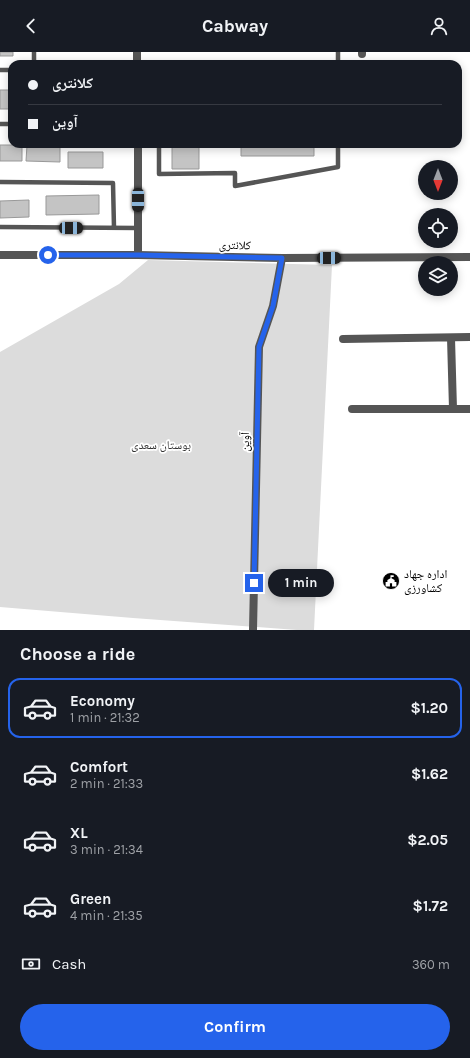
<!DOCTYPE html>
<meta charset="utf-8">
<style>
body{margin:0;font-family:Karla,"Noto Naskh Arabic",sans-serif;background:#242831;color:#f1f3f6;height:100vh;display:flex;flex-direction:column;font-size:15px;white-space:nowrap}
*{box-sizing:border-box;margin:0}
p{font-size:13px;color:#9ea1a6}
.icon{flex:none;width:22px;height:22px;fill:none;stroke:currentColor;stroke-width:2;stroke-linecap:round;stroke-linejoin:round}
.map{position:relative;height:578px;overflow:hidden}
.panel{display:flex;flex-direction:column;background:#171b24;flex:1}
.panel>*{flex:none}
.guide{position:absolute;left:8px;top:8px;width:454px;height:88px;border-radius:12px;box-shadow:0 2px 10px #0003;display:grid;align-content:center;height:88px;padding:0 20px;background:#171b24}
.needle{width:26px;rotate:180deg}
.tools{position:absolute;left:418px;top:108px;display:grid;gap:8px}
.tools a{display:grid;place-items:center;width:40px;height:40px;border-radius:50%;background:#171b24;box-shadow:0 2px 10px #0003;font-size:20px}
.end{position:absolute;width:18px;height:18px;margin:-9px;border:5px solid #2563eb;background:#fff;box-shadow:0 0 0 2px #fff}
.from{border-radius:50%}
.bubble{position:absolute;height:28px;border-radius:14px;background:#171b24;box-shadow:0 2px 10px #0003;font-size:13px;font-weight:700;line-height:28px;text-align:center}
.car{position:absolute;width:12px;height:24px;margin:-12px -6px;border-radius:5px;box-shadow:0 0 3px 1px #0007;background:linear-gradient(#222 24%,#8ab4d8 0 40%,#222 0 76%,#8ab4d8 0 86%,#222 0)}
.guide b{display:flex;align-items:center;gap:14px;height:38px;font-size:15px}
.guide b+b{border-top:1px solid #363941}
.guide i{width:10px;height:10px;background:#f1f3f6}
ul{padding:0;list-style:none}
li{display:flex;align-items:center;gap:12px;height:60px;margin:0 8px 6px;padding:0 12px;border:2px solid transparent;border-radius:12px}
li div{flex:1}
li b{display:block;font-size:15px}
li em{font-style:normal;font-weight:700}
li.selected{border-color:#2563eb}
li>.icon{width:36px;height:36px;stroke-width:1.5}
h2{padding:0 20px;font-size:18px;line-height:48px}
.pay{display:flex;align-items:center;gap:10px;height:44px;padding:0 20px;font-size:15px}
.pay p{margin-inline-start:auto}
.action{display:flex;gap:8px;margin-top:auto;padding:8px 20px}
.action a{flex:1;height:46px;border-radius:24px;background:#2563eb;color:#fff;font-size:16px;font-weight:700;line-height:46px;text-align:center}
header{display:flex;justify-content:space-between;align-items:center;height:52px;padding:0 20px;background:#171b24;font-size:18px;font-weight:700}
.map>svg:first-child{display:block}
.green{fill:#dcdcdc}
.building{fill:#c4c4c4;stroke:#999}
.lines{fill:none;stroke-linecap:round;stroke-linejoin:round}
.service{stroke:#555;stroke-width:4.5}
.minor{stroke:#555;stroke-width:8}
.tertiary{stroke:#555;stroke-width:8}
.route{stroke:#2563eb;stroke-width:5}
.labels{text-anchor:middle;stroke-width:3.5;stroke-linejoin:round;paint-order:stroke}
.street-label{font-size:12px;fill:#000;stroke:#fff}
.park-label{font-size:12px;fill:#333;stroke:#fff}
.poi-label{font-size:12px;fill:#000;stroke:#fff;text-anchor:start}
</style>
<header><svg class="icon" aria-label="back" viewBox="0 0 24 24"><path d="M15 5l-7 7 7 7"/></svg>Cabway<svg class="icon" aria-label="person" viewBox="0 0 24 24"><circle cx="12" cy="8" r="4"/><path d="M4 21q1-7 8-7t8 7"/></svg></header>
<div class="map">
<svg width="470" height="578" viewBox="0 0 470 578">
<rect width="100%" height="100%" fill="#fff"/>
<path class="green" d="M 148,208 L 332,213 L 314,578 L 297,578 L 133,566 L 0,555 L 0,300 L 119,232 Z"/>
<path class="building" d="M 0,0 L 13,0 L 13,4 L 0,4 Z
M 0,38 L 12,38 L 12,57 L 0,57 Z
M 241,92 L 314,92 L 314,104 L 241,104 Z
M 0,93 L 22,93 L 22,109 L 0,109 Z
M 27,93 L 60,93 L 60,110 L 26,109 Z
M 172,93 L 199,93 L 199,117 L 172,117 Z
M 68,100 L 103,100 L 103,116 L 68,116 Z
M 99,143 L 99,162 L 46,163 L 46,144 Z
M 29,148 L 29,165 L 0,166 L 0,149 Z"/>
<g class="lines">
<path class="service" d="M 34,0 L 34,12
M 338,0 L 338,12
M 0,18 L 12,18
M 0,72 L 12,72
M 159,92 L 159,122 L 235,121 L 235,134 L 338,115 L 338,92
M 0,130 L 113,131 L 114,176
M 0,175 L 138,176"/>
<path class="minor" d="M 362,2 L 362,0
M 0,203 L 138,203 L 282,206 L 470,205
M 451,286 L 453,357
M 343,287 L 470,285
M 352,357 L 470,357
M 253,578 L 259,295 L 273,254 L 282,206"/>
<path class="tertiary" d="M 137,0 L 137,12
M 138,92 L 138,203"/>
</g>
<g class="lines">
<path class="route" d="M 48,203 L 138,203 L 282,206 L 273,254 L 259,295 L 254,531"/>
</g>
<defs>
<g id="civic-disc" transform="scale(0.9)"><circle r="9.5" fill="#000" stroke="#fff"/><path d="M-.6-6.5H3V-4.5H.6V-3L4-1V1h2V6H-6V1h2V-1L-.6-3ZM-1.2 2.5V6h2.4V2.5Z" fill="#fff"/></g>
</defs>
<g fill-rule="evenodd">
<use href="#civic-disc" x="391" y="529"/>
</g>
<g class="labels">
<g class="street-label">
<text transform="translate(235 193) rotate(1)" y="4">کلانتری</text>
<text transform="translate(245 390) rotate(-89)" y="4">آوین</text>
</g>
<g class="park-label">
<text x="161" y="397">بوستان سعدی</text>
</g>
<g class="poi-label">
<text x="404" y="526">اداره جهاد<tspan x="404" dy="14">کشاورزی</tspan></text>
</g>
</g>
</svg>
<div class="tools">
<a><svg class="needle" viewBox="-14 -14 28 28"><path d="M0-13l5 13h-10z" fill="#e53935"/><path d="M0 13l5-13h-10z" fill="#9ea1a6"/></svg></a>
<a><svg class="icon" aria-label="locate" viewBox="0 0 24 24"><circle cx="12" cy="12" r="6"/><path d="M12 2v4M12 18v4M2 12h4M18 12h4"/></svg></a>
<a><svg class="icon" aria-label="layers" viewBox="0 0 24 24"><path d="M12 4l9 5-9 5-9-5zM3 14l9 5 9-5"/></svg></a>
</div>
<i class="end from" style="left:48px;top:203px"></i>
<i class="end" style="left:254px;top:531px"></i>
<div class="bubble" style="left:268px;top:517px;width:66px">1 min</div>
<i class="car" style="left:138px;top:148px;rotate:180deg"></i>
<i class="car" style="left:71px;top:176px;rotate:90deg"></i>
<i class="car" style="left:329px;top:206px;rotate:90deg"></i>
<div class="guide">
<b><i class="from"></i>کلانتری</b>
<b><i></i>آوین</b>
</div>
</div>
<section class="panel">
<h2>Choose a ride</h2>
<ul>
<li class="selected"><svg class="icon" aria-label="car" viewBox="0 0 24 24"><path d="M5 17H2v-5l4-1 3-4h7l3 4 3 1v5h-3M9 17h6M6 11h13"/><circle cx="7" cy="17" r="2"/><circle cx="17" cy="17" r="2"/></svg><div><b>Economy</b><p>1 min · 21:32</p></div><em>$1.20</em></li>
<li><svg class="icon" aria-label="car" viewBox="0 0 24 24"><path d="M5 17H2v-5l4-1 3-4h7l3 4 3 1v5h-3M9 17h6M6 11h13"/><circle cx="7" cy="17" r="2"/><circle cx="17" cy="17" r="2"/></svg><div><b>Comfort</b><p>2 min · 21:33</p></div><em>$1.62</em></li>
<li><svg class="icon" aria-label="car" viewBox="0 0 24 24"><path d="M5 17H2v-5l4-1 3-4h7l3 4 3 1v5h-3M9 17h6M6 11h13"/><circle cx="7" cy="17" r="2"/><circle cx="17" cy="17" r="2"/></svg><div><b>XL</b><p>3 min · 21:34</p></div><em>$2.05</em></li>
<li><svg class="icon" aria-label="car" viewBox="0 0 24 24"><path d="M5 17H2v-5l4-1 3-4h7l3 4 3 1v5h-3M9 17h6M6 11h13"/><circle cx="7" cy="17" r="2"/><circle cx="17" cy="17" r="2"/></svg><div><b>Green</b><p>4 min · 21:35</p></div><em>$1.72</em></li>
</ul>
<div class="pay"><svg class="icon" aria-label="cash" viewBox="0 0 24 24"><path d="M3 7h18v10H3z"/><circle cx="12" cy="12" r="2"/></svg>Cash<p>360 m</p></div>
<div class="action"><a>Confirm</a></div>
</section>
